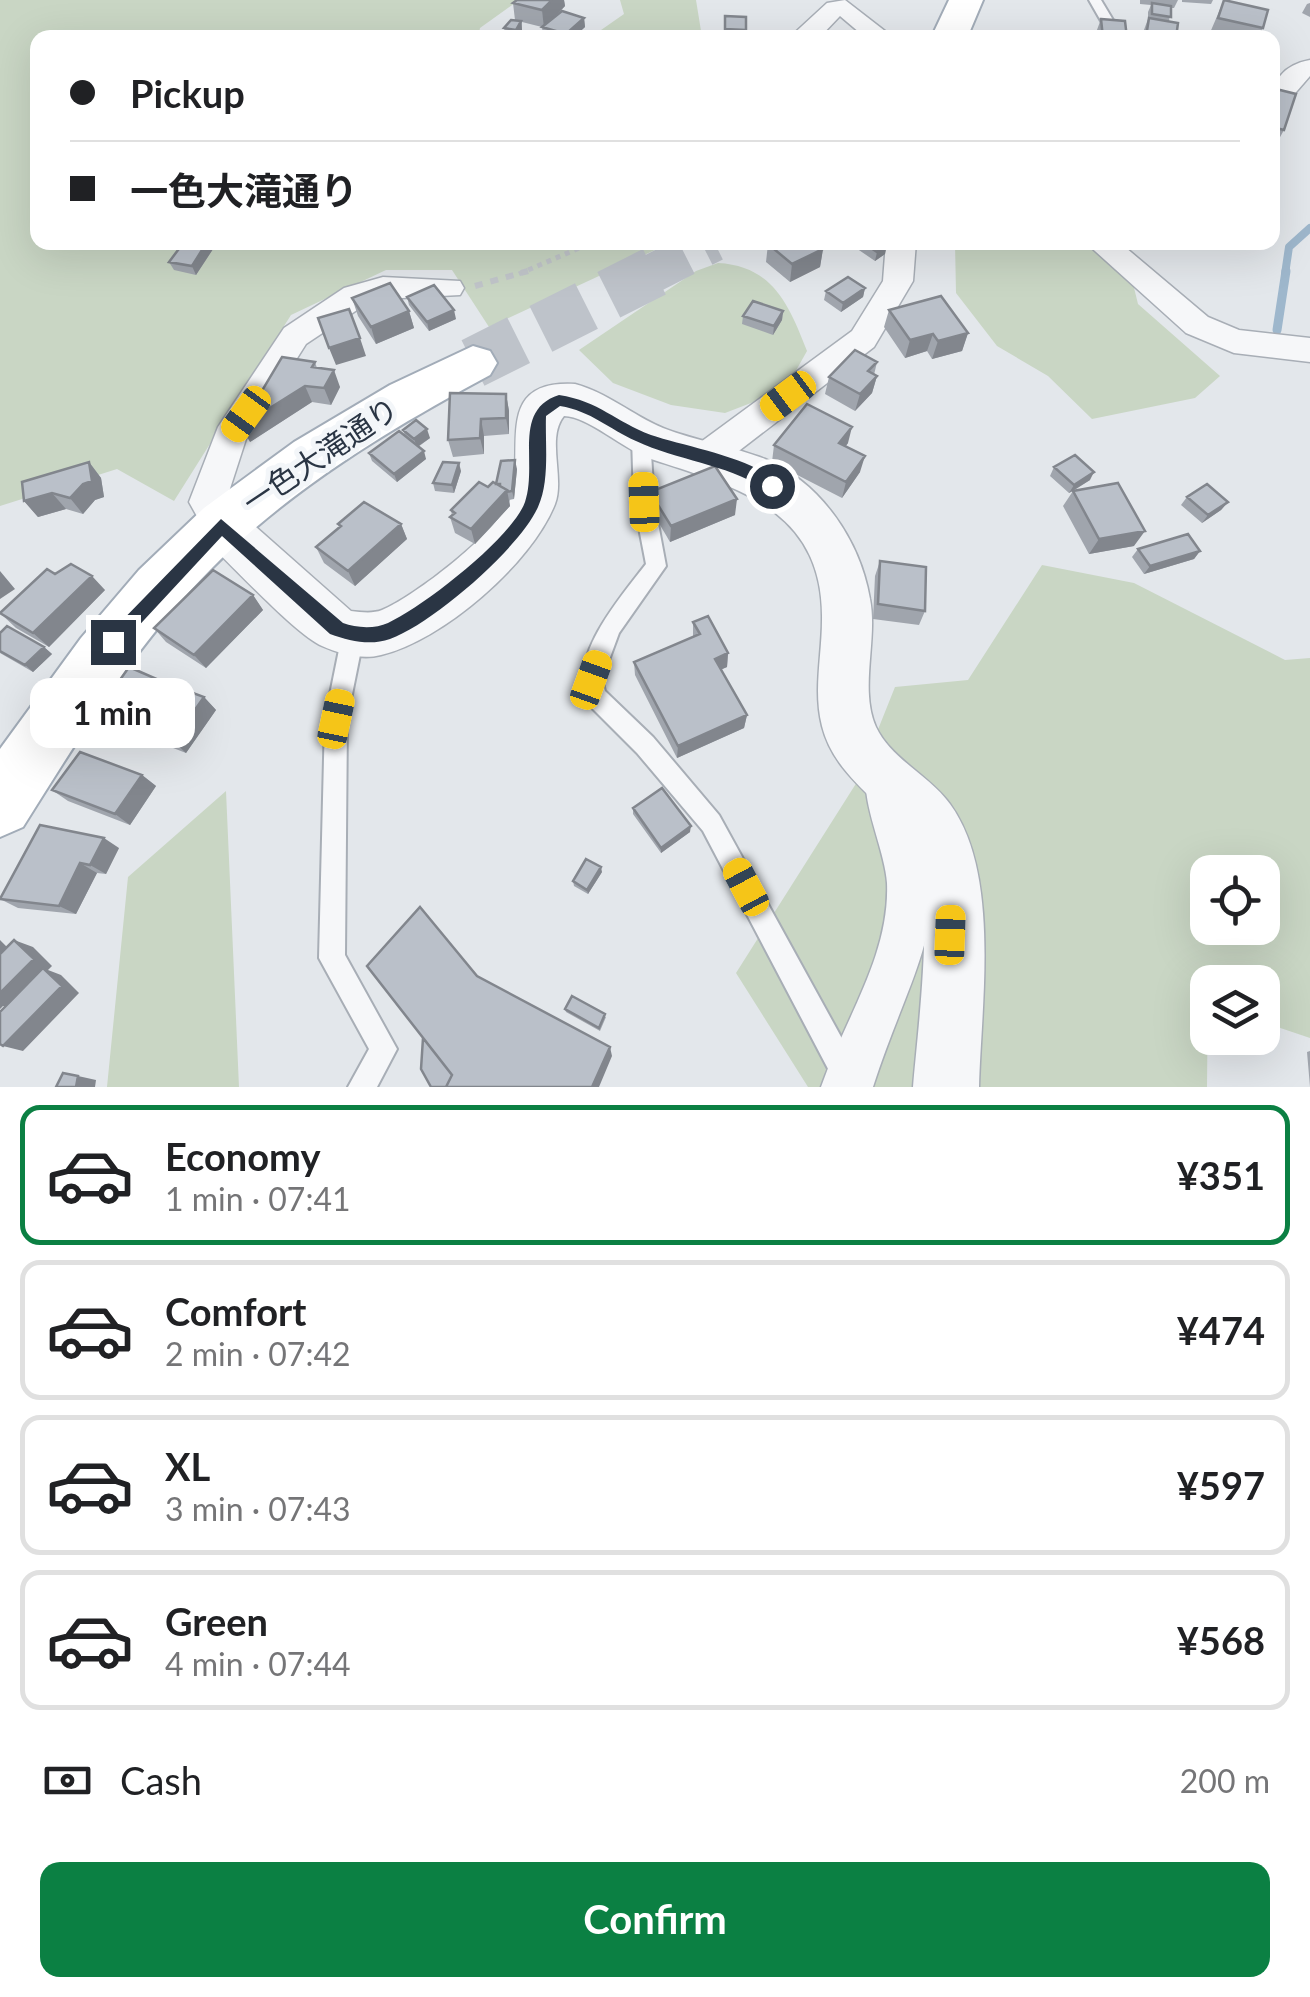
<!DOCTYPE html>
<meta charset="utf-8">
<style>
body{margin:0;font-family:Lato,"Noto Sans JP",sans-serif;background:#f6f6f6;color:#202124;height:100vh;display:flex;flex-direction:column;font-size:38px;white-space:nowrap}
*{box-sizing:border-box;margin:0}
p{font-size:32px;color:#757577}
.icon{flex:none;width:55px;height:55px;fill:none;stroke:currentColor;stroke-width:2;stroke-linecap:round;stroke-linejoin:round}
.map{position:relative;height:1087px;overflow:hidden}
.sheet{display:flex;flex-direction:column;background:#fff;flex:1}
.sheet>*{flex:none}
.banner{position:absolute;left:30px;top:30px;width:1250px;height:220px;border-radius:20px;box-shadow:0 10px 40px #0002;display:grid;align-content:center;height:220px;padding:0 40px;background:#fff}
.buttons{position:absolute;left:1190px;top:855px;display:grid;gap:20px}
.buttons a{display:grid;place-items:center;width:90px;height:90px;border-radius:20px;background:#fff;box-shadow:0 10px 40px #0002;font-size:50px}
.end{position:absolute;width:45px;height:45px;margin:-22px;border:12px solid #2a3544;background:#fff;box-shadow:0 0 0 5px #fff}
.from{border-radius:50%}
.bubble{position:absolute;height:70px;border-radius:20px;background:#fff;box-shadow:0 10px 40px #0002;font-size:32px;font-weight:700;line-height:70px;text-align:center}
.car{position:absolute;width:30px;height:60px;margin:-30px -15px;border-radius:12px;box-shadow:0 0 8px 2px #0007;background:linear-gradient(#f5c518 24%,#345 0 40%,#f5c518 0 76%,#345 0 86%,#f5c518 0)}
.banner b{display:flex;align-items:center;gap:35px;height:95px;font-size:38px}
.banner b+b{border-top:2px solid #e0e0e0}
.banner i{width:25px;height:25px;background:#202124}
ul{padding:18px 0 0;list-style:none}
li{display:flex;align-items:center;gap:30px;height:140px;margin:0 20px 15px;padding:0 20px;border:5px solid #e0e0e0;border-radius:20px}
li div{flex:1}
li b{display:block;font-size:38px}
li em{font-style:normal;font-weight:700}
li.on{border-color:#0b8043}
li>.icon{width:90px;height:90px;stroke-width:1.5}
.pay{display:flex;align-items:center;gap:25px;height:110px;padding:0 40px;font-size:38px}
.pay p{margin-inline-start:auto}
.action{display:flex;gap:20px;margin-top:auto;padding:20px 40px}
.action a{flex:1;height:115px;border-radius:20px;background:#0b8043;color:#fff;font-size:40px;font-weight:700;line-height:115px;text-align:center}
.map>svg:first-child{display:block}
.green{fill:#c9d6c4;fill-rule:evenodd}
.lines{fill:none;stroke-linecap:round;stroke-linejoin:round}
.stream-far1{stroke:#9eb7cc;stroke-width:8}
.stream{stroke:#9eb7cc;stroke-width:9}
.primary-tunnel-far1{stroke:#bec3ca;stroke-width:39;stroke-dasharray:39 20;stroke-linecap:butt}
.primary-tunnel{stroke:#bec3ca;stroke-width:51;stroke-dasharray:51 25;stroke-linecap:butt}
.service-casing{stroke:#a8aeb6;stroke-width:4}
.minor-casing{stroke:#a8aeb6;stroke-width:3}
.tertiary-casing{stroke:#a8aeb6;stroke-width:3}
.primary-casing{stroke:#a2acb8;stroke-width:4}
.path-far1{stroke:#c1c5ca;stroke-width:5;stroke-dasharray:5 5;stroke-linecap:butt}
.path{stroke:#c1c5ca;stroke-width:6;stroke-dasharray:8 8;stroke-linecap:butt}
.service{fill:#f6f7f9;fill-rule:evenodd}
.minor{fill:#f6f7f9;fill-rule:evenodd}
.tertiary{fill:#f6f7f9;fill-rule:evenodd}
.primary{fill:#fff;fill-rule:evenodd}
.wall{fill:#a0a5ad}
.shaded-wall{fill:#82868d}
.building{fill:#bac0c9;stroke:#82868d;stroke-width:2.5}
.route{fill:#2a3544}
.labels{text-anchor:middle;stroke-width:10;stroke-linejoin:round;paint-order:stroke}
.street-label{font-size:30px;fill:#2a3544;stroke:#f3f6f9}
</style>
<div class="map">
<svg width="1310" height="1087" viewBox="0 0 1310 1087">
<rect width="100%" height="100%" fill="#e3e7eb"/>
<path class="green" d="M 0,0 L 519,0 L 480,28 L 478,37 L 38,38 L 38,242 L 670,243 L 489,327 L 452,270 L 386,270 L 291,315 L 174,501 L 117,469 L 0,506 Z
M 620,0 L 696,0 L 702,37 L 591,37 L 624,14 Z
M 955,243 L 1123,243 L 1138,304 L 1220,376 L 1195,398 L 1092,419 L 1048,376 L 997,346 L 956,293 Z
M 718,263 C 773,266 789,305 807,351 L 785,390 L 725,413 L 671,405 L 613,383 L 579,350 L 696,271 Z
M 1042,565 L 1134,583 L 1285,660 L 1310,658 L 1310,1038 L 1263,1022 L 1262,982 L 1208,982 L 1207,1087 L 808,1087 L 736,973 L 857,782 L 895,687 L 968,680 ZM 1208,872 L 1262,872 L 1262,928 L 1208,928 Z
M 226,791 L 239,1087 L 107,1087 L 128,877 Z"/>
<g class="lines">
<path class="stream-far1" d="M 1285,274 L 1289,247 L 1310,228"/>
<path class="stream" d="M 1277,330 L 1286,271"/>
<path class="primary-tunnel-far1" d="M 651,274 L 714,242"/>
<path class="primary-tunnel" d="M 473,363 L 656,271"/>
<g class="service-casing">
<path id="service" d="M 1089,0 L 1101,0 L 1116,25 L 1115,28 L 1105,28 Z
M 641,430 L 650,437 L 654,502 L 666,566 L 619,633 L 602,679 L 605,691 L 653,737 L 719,815 L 856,1064 L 860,1074 L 856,1084 L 848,1087 L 836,1084 L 703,831 L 637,753 L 587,703 C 567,658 619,599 646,564 L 634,502 L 632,437 Z
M 353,626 L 361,628 L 364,635 L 347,719 L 345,955 L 397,1049 L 377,1087 L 348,1087 L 369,1049 L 319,958 L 325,719 L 342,635 L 345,628 Z"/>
</g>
<g class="minor-casing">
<path id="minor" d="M 845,0 L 894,38 L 866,38 L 840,16 L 819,38 L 789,38 L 827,3 Z
M 1310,60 L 1310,76 L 1284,106 L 1272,107 C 1272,80 1283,65 1310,60 Z
M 886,242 L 916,242 L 913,281 L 874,347 L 718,467 L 706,471 L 694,467 L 688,457 L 694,447 L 852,331 L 883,281 Z
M 1085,242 L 1119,242 L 1208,317 L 1239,330 L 1310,338 L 1310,362 L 1234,353 L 1186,333 Z
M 383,277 L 460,281 L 464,288 L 460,295 L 383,299 L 366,304 L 306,344 L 246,439 L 226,501 L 240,525 L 234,536 L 221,540 L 208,536 L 189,502 L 218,427 L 284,328 L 344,288 Z
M 884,758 L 899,764 C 965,916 918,948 873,1087 L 821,1087 C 844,1020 890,956 887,883 C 885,848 856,793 869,764 Z"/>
</g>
<g class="tertiary-casing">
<path id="tertiary" d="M 575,384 C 608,393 632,415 663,428 C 696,441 732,446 765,459 C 821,483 860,540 870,599 C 878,639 859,689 876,727 C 891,759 930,776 950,804 C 1001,874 981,1005 979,1087 L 913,1087 C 917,1035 937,888 912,846 C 885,800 836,780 822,726 C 813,691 822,655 822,620 C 824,509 736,487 651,459 C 624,450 588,416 564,416 C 546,438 565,478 555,504 C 532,563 442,641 381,655 C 362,660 340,654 322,646 C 295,634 230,563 204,539 L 198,525 L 204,511 L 221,506 L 238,511 L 351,611 C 361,612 372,614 382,610 C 414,597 498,532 510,500 C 527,454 490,379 575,384 Z"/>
</g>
<g class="primary-casing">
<path id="primary" d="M 949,0 L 983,0 L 967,38 L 931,38 Z
M 473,346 L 490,351 L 497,363 L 490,375 C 390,429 291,488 210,570 C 135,645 79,738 23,827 L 0,837 L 0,749 L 81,638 L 139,570 L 204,508 L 294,442 L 390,385 Z"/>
</g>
<path class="path-far1" d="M 519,274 L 593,242"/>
<path class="path" d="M 475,286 L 528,271"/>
<use href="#service" class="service"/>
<use href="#minor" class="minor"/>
<use href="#tertiary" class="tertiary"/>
<use href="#primary" class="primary"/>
</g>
<path class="wall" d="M 517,0 L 564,0 L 565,6 L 552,19 L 584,18 L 585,27 L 573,38 L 548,38 L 543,36 L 542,27 L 522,22 L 522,30 L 517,38 L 506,37 L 504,28 L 515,20 L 513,3 Z
M 1140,0 L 1178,0 L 1174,8 L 1171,8 L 1169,21 L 1176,38 L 1141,38 L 1148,19 L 1148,12 L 1151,5 L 1140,4 Z
M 1182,0 L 1213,0 L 1211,4 L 1182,2 Z
M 1224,0 L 1263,28 L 1258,38 L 1220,38 L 1209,35 Z
M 1310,3 L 1310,17 L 1302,13 L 1307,4 Z
M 725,16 L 746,17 L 745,38 L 724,38 Z
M 1101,19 L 1127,38 L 1094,38 Z
M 1272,88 L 1284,130 L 1274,148 L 1272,148 Z
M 853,242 L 884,242 L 885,254 L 875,261 L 853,246 Z
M 768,244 L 823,249 L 820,267 L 790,282 L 766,262 Z
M 215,246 L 196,275 L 174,270 L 169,262 Z
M 865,288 L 863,297 L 841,312 L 824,300 L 826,291 Z
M 407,297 L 456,319 L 429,331 L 409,305 Z
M 352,298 L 409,311 L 414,328 L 376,344 L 358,316 Z
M 889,310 L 968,333 L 962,351 L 932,359 L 927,351 L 905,358 L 884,327 Z
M 783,311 L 782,320 L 773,335 L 742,324 L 743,316 Z
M 315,362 L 317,368 L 340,387 L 331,405 L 312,402 L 250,442 Z
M 877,362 L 874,375 L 877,376 L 872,393 L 855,411 L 825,394 L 829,377 Z
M 506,394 L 509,411 L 509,434 L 484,436 L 484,454 L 453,457 L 448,440 Z
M 403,430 L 430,438 L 418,447 L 426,459 L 397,482 L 372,461 L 369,453 L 405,436 Z
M 848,443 L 846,446 L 860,472 L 842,498 L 772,462 L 774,445 Z
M 89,462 L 101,478 L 104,497 L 95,500 L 83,514 L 66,509 L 38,517 L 24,501 Z
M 1054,467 L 1090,480 L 1073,491 L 1134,546 L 1089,554 L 1063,506 L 1073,491 L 1069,493 L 1050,476 Z
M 517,469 L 514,499 L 509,500 L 510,506 L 475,544 L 455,533 L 450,517 L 452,516 L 451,510 L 496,484 Z
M 461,471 L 454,493 L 435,491 L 433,483 Z
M 650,492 L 735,515 L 670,542 L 650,508 Z
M 1187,497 L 1228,502 L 1221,510 L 1202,523 L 1181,505 Z
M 338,524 L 401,524 L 407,539 L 355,586 L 324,563 L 316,547 L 339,528 Z
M 1138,549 L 1200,551 L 1194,559 L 1144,574 L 1132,557 Z
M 880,561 L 925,611 L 919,625 L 873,619 L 875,576 Z
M 55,574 L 105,590 L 49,647 L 16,628 L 0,613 Z
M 253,595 L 263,610 L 206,668 L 166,642 L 154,628 Z
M 693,622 L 728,653 L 727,667 L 720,670 L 747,715 L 744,728 L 677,758 L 635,675 L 634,662 L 693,637 Z
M 0,633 L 44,647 L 52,654 L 33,672 L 0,653 Z
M 166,687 L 204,697 L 216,710 L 186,753 L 150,739 L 143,733 L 136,742 L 108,719 Z
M 142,775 L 156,786 L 130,825 L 68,801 L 52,790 Z
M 633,808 L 690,832 L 661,853 L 633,814 Z
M 119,848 L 106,874 L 97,873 L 76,914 L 18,908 L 0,899 Z
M 602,872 L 588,894 L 574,886 L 573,881 Z
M 565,1009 L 606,1017 L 600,1031 L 566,1012 Z
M 1310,1051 L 1310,1087 L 1307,1052 Z"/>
<path class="shaded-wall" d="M 552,0 L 564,0 L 565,6 L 544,28 L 542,10 Z
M 584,18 L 585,27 L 573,38 L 566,38 L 566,34 Z
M 521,21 L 522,30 L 516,38 L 516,30 Z
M 207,242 L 213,242 L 215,246 L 196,275 L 192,266 Z
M 415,242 L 442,242 L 442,243 L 416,247 Z
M 887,245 L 885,254 L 875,261 L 877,252 Z
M 823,249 L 820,267 L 790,282 L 792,264 Z
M 865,288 L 863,297 L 841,312 L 843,303 Z
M 454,310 L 456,319 L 429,331 L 427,322 Z
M 409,311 L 414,328 L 376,344 L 371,327 Z
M 783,311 L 782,320 L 773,335 L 774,326 Z
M 968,333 L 962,351 L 932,359 L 938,341 Z
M 933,334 L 927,351 L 905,358 L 910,340 Z
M 360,338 L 366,356 L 336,365 L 329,348 Z
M 334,370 L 340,387 L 331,405 L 324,388 Z
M 877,376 L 872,393 L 855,411 L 860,394 Z
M 305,386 L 312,402 L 250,442 L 241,426 Z
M 506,394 L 509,411 L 509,434 L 506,418 Z
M 481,419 L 484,436 L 484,454 L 480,438 Z
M 852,427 L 848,443 L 835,459 L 839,443 Z
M 427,429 L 430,438 L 417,447 L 414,439 Z
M 424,451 L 426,459 L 397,482 L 394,474 Z
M 865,456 L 860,472 L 842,498 L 846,482 Z
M 515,460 L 517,469 L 514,499 L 512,491 Z
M 89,462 L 101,478 L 104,497 L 95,500 L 83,514 L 70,498 L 83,484 Z
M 459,463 L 461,471 L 454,493 L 452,485 Z
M 1094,472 L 1090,480 L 1069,493 L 1074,485 Z
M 507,490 L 510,506 L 475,544 L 471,529 Z
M 52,493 L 66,509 L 38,517 L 24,501 Z
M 737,499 L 735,515 L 670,542 L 671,526 Z
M 1228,502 L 1221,510 L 1202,523 L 1208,515 Z
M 401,524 L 407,539 L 355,586 L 348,571 Z
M 1145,531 L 1134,546 L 1089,554 L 1099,539 Z
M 1200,551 L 1194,559 L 1144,574 L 1150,566 Z
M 0,571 L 15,589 L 0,599 Z
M 92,576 L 105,590 L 49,647 L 33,633 Z
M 253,595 L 263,610 L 206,668 L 194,655 Z
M 44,647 L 52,654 L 33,672 L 25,665 Z
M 728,653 L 727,667 L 713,673 L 715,659 Z
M 159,680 L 172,693 L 162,706 L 149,694 Z
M 204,697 L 216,710 L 186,753 L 173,741 Z
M 747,715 L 744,728 L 677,758 L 678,746 Z
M 133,716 L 147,728 L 137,727 L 143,733 L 136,742 L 122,730 Z
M 142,775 L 156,786 L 130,825 L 115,814 Z
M 691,826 L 690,832 L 661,853 L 661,848 Z
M 104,838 L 119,848 L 106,874 L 90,865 Z
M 80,863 L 97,873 L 76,914 L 59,906 Z
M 601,867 L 602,872 L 588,894 L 587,890 Z
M 0,940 L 7,947 L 0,954 Z
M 14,940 L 33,947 L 52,966 L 48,970 L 61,975 L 79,993 L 23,1051 L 3,1046 L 11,1008 L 3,1006 L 0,1009 L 0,993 Z
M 610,1047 L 612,1056 L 599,1087 L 592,1087 Z
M 78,1076 L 96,1080 L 95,1087 L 76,1087 Z"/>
<path class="building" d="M 517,0 L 552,0 L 542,10 L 513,3 Z
M 1224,0 L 1268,10 L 1263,28 L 1218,18 Z
M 1152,3 L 1171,6 L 1171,17 L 1152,14 Z
M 562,11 L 584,18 L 566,34 L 542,27 Z
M 725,16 L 746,17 L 746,30 L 725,29 Z
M 1149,18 L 1178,23 L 1176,38 L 1146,37 Z
M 1101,19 L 1125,21 L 1127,38 L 1103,38 Z
M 511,20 L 521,21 L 516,30 L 504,28 Z
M 1272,88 L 1296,94 L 1284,130 L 1272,127 Z
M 184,242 L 207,242 L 192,266 L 169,262 Z
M 771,242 L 815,242 L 823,249 L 792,264 L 768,244 Z
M 862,242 L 884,242 L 887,245 L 877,252 Z
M 848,277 L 865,288 L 843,303 L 826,291 Z
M 390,283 L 409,311 L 371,327 L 352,298 Z
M 434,285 L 454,310 L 427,322 L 407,297 Z
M 941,296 L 968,333 L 938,341 L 933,334 L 910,340 L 889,310 Z
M 753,301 L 783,311 L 774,326 L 743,316 Z
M 349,309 L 360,338 L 329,348 L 318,318 Z
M 855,350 L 877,362 L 868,371 L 877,376 L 860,394 L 829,377 Z
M 282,357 L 315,362 L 312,367 L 334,370 L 324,388 L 305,386 L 241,426 Z
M 450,393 L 506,394 L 506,418 L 481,419 L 480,438 L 448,440 Z
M 807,404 L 852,427 L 839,443 L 865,456 L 846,482 L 774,445 Z
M 416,420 L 427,429 L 414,439 L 403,430 Z
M 399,431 L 424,451 L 394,474 L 369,453 Z
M 1075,455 L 1094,472 L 1074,485 L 1054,467 Z
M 515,460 L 512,491 L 506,492 L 507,490 L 500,486 L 500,484 L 496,484 L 501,461 Z
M 89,462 L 92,481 L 83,484 L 70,498 L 52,493 L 24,501 L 22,482 Z
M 443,462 L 459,463 L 452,485 L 433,483 Z
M 715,466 L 737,499 L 671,526 L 650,492 Z
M 479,482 L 488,487 L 493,482 L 507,490 L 471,529 L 450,517 L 455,513 L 451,510 Z
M 1118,483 L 1145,531 L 1099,539 L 1073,491 Z
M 1207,484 L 1228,502 L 1208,515 L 1187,497 Z
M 364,502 L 401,524 L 348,571 L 316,547 L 341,526 L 338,524 Z
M 1188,534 L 1200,551 L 1150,566 L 1138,549 Z
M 880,561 L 926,567 L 925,611 L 878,604 Z
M 71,564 L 92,576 L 33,633 L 0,613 L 47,569 L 55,574 Z
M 213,570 L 253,595 L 194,655 L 154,628 Z
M 708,616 L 728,653 L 715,659 L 747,715 L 678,746 L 634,662 L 700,634 L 693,622 Z
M 7,626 L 44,647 L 25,665 L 0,651 L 0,633 Z
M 129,667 L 159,680 L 149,694 L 158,697 L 169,684 L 204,697 L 173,741 L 137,727 L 142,719 L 133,716 L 122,730 L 108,719 L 108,697 Z
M 80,752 L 142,775 L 115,814 L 52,790 Z
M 662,788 L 691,826 L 661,848 L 633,808 Z
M 40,825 L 104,838 L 90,865 L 80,863 L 59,906 L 0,899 Z
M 586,859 L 601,867 L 587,890 L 573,881 Z
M 420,907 L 477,976 L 610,1047 L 592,1087 L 446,1087 L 452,1075 L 367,966 Z
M 14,940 L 34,959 L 0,993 L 0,954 Z
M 43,968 L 62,986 L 3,1046 L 0,1044 L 0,1012 Z
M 572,996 L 605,1014 L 599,1028 L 565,1009 Z
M 423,1038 L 452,1075 L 446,1087 L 431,1087 L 421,1069 Z
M 63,1073 L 78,1076 L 76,1087 L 56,1087 Z"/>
<path class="route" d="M 559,395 C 599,401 616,422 651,435 C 686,447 758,458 780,486 L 767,490 C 727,464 679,461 636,441 C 609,429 591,411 560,406 L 546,416 C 545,444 550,481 538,507 C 519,549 433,623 390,639 C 370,646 350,641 330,634 L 222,536 L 119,647 L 107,647 L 107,636 L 221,519 L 343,623 C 356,628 375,629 388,623 C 423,607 512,538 525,502 C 538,463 512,410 559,395 Z"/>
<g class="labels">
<g class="street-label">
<text transform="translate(321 456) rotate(-34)" y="10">一色大滝通り</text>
</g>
</g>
</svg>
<div class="buttons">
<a><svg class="icon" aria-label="locate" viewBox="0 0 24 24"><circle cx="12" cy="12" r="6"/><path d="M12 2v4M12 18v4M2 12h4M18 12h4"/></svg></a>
<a><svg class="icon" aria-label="layers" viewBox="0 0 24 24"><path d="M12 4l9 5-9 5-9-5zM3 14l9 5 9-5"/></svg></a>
</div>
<i class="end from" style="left:772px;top:486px"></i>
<i class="end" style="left:113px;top:642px"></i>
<div class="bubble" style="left:30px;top:678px;width:165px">1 min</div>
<i class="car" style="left:788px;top:396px;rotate:233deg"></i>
<i class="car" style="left:246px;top:414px;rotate:216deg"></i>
<i class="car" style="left:644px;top:502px;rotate:358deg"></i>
<i class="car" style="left:591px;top:680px;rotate:20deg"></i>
<i class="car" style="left:336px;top:719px;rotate:12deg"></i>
<i class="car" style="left:746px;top:887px;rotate:332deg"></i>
<i class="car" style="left:950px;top:935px;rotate:2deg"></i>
<div class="banner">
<b><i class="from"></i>Pickup</b>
<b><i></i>一色大滝通り</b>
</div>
</div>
<section class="sheet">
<ul>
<li class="on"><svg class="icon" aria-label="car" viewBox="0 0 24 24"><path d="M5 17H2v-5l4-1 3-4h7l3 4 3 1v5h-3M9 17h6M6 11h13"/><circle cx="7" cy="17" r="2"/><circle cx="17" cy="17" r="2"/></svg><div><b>Economy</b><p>1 min · 07:41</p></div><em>¥351</em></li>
<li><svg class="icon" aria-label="car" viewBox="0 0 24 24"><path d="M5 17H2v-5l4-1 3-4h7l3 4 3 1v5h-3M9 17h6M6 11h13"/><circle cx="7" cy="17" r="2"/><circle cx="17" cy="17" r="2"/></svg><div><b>Comfort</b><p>2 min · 07:42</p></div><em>¥474</em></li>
<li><svg class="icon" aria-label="car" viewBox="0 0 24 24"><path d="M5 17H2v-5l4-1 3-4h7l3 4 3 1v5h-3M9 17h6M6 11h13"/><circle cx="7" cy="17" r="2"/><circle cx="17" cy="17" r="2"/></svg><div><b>XL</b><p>3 min · 07:43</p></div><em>¥597</em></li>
<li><svg class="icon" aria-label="car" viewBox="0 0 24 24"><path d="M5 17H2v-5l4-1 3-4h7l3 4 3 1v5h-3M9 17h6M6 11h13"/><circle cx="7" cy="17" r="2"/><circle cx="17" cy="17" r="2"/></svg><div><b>Green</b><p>4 min · 07:44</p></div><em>¥568</em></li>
</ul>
<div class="pay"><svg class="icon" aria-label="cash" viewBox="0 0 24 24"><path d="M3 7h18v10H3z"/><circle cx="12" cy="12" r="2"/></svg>Cash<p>200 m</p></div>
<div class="action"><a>Confirm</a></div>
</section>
